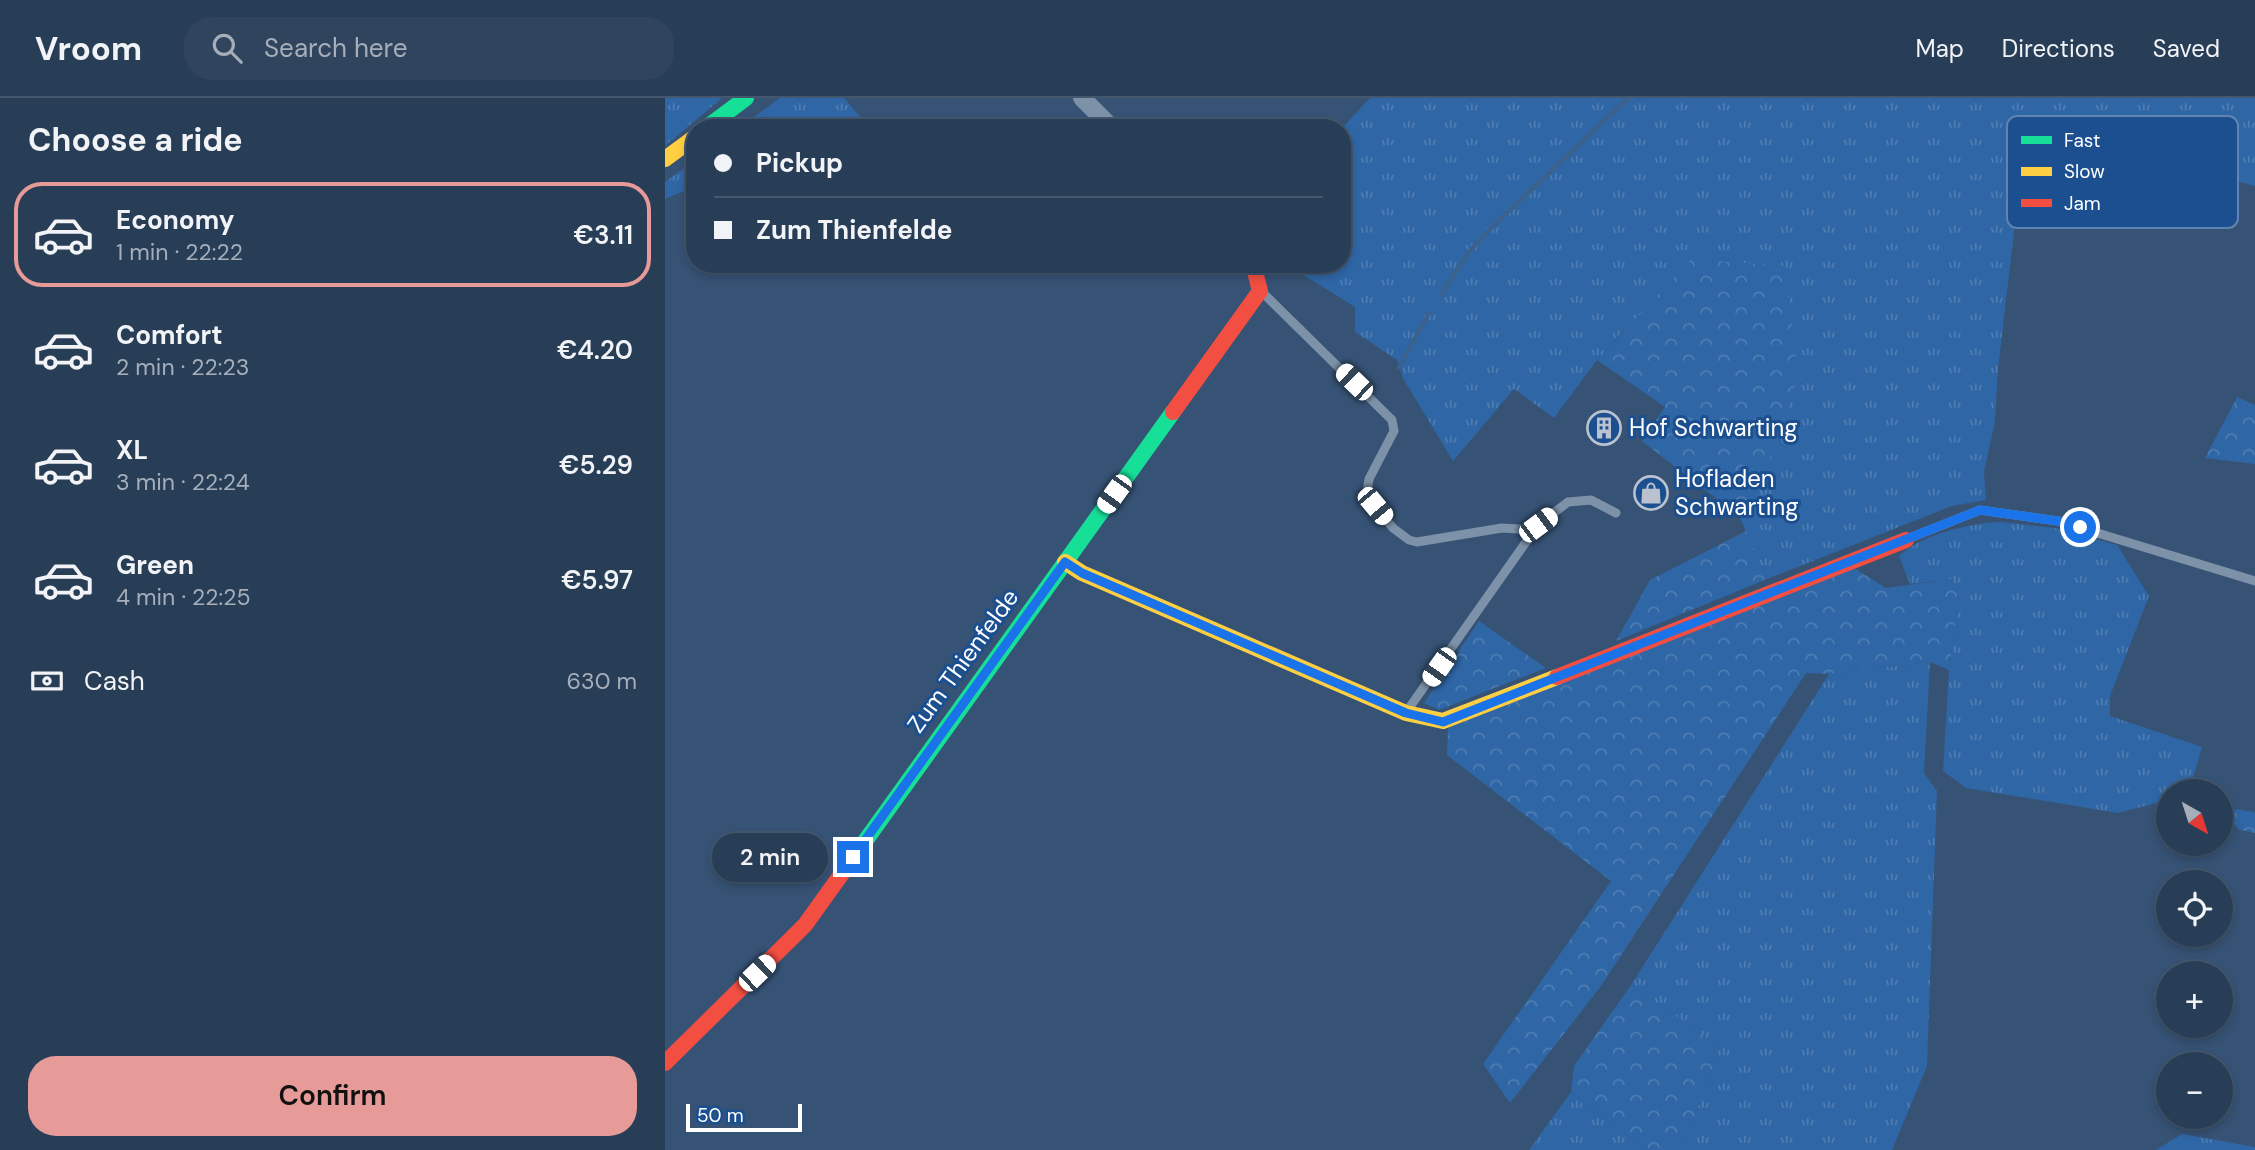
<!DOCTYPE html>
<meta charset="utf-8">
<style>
body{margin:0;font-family:"DM Sans",sans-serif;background:#30455d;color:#f1f3f6;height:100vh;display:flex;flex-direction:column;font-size:26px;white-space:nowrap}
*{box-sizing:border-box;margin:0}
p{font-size:23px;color:#a5aeba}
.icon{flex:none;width:38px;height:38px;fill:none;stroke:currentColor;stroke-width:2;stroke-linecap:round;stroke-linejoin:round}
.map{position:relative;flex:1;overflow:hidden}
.details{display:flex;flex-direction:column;background:#283e57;width:665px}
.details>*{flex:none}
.top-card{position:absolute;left:21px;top:21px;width:665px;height:154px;border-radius:28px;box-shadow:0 4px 10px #0003,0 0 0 2px #44576d;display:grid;align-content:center;height:154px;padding:0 28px;background:#283e57}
.needle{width:46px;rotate:141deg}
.buttons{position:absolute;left:1491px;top:681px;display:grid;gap:14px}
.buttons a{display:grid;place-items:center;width:77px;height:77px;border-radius:50%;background:#283e57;box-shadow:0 4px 10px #0003,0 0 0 2px #44576d;font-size:35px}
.scale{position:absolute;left:21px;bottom:18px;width:116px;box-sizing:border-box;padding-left:7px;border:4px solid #fff;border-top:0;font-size:19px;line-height:24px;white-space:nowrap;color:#fff;-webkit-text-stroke:5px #1b4f8f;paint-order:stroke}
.end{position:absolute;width:32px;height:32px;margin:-16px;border:9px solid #1a73e8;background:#fff;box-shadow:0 0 0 4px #fff}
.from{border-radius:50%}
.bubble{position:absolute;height:49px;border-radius:24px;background:#283e57;box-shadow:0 4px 10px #0003,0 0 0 2px #44576d;font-size:23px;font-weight:600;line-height:49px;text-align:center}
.car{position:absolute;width:21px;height:42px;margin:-21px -10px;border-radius:9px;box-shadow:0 0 5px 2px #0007;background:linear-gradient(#fff 24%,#345 0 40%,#fff 0 76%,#345 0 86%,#fff 0)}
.top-card b{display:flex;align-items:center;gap:24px;height:66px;font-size:26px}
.top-card b+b{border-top:2px solid #44576d}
.top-card i{width:18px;height:18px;background:#f1f3f6}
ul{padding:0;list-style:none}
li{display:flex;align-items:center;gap:21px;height:105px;margin:0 14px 10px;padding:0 14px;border:4px solid transparent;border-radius:28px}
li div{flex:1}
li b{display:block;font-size:26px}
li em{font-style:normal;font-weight:600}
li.on{border-color:#e69b98}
li>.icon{width:63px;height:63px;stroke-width:1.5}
h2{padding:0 28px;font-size:32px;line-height:84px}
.pay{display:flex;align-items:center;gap:18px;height:77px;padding:0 28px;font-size:26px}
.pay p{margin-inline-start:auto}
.button{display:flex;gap:14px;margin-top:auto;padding:14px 28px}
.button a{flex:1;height:80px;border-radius:28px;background:#e69b98;color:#111;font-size:28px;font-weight:600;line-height:80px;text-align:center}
header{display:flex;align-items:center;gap:42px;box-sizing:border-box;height:98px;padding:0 35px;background:#283e57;border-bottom:2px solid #44576d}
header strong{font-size:33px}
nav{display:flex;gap:38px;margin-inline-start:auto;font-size:24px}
.search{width:490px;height:63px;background:#30455d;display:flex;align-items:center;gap:18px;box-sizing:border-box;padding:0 24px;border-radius:28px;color:#a5aeba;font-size:26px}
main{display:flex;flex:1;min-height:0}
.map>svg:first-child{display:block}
.grass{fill:url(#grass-tufts)}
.forest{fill:url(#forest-crowns)}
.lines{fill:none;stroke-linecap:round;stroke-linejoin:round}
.stream{stroke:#3b618d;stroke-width:4.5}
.lane{stroke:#7d92a8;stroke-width:9}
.street{stroke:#7d92a8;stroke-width:18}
.fast{stroke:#16e098;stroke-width:16}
.slow{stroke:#ffcf43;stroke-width:16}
.jam{stroke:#f24e42;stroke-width:16}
.route{stroke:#1a73e8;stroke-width:9}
.labels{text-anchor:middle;stroke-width:6;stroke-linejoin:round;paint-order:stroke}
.poi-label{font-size:24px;fill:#fff;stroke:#1b4f8f;text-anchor:start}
.street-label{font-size:24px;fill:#fff;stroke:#1b4f8f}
.key{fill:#1b4f8f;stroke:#5f84b1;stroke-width:2}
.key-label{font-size:19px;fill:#fff}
</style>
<header>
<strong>Vroom</strong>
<div class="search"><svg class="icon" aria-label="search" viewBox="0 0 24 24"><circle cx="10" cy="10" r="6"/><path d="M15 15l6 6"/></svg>Search here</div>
<nav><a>Map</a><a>Directions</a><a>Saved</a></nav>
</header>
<main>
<section class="details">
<h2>Choose a ride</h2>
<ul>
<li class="on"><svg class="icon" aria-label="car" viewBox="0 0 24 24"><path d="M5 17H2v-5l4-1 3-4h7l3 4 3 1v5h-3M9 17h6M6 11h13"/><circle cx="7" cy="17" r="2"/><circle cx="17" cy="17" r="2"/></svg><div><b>Economy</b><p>1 min · 22:22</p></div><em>€3.11</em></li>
<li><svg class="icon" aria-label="car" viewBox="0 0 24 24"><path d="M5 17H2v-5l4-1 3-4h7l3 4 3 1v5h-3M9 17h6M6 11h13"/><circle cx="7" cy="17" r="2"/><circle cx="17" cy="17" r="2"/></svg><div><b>Comfort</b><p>2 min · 22:23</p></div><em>€4.20</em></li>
<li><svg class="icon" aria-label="car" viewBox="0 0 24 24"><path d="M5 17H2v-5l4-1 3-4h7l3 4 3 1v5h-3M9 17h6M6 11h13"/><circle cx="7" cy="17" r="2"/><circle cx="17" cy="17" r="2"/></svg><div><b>XL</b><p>3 min · 22:24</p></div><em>€5.29</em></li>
<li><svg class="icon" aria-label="car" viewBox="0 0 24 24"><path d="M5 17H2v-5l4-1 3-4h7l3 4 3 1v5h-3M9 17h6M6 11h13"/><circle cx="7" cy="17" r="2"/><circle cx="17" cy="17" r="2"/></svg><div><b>Green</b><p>4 min · 22:25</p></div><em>€5.97</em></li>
</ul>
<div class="pay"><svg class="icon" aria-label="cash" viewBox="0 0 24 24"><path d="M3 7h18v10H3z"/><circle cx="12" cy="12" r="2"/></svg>Cash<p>630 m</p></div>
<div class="button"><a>Confirm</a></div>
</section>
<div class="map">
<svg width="1590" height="1052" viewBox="0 0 1590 1052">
<defs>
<pattern id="grass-tufts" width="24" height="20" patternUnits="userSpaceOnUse" patternTransform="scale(1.75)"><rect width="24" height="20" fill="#2f66a5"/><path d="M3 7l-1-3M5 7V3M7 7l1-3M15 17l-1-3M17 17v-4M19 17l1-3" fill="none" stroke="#4e7db2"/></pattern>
<pattern id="forest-crowns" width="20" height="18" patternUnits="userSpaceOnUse" patternTransform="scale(1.75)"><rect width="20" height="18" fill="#2f66a5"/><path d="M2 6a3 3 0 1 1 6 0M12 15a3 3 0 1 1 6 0" fill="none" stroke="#4e7db2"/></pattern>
</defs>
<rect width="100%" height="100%" fill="#365274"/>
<path class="grass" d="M 0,0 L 57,0 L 0,48 Z
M 115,0 L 179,0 L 205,30 L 74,30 Z
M 705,0 L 1590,0 L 1590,88 L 1431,46 L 1351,117 L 1333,271 L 1330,323 L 1319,374 L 1321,402 L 1287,408 L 1102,481 L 1074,418 L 1101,372 L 960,231 L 932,262 L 889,320 L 849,291 L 788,363 L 739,282 L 732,262 L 690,234 L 690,209 L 621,166 L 677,166 L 677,30 Z
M 30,62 L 30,88 L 0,101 L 0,84 Z
M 1336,424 L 1390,430 L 1452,447 L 1484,498 L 1445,598 L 1445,618 L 1537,649 L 1524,693 L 1503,693 L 1503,702 L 1453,715 L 1301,690 L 1278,673 L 1284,572 L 1294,502 L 1286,481 L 1245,486 L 1234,458 C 1258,436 1305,425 1336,424 Z
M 1265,564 L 1259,675 L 1272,693 L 1262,968 L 1227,1052 L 1017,1052 L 1055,949 L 966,887 L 1164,576 Z
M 906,994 L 982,1052 L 864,1052 Z
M 1517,1036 L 1590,1049 L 1590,1052 L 1491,1052 Z"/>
<path class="forest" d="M 1026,161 L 1120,168 L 1133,279 L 1101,372 L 1074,418 L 977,343 L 1000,309 L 932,262 Z
M 1572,299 L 1590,307 L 1590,366 L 1540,360 Z
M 1081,433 L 1102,481 L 951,543 L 985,482 Z
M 1189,470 L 1221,490 L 1286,481 L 1294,503 L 1284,572 L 1265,564 L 1164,576 L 1141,575 L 936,888 L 845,1005 L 818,966 L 946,783 L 782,657 L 783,630 Z
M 814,523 L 881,570 L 774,612 L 759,605 Z
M 1556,709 L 1590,714 L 1590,735 L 1575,732 L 1556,715 Z
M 966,887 L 1055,949 L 1017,1052 L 982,1052 L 906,994 L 909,968 Z"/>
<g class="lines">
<path class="stream" d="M 776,197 L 803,155 L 827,129 L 963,0
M 734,269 L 764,215"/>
<path class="lane" d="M 597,194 L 727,322 L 729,333 L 704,381 L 702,394 L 710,408 L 728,430 L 744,442 L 752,444 L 837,430 L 869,432
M 1242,441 L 1315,412 L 1393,423 L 1590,483
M 742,613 L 873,427 L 903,404 L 926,402 L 951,415"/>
<path class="street" d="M 417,0 L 447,30"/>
<path class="fast" d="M 41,30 L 81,0
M 193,753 L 508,314"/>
<path class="slow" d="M 0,61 L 30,39
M 400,464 L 417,475 L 741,615 L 778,623 L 892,579"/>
<path class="jam" d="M 508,314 L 595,193 L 589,170 L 586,166
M 892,579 L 1241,442
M 0,965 L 140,827 L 193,753"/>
</g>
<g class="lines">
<path class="route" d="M 188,759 L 400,464 L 417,475 L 741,615 L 778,624 L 1315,412 L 1393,423 L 1415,429"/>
</g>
<defs>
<g id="building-ring" transform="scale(1.75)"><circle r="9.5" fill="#1b4f8f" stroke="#b9c2ce" stroke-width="1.5"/><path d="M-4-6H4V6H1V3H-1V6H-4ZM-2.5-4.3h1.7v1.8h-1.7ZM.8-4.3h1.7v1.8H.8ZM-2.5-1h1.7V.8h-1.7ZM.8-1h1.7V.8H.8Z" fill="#b9c2ce"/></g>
<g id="shop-ring" transform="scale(1.75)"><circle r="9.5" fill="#1b4f8f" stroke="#b9c2ce" stroke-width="1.5"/><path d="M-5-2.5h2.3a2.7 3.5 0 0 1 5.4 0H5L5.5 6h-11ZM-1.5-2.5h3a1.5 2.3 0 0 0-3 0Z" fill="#b9c2ce"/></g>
</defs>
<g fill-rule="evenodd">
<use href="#building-ring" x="939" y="330"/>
<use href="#shop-ring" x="986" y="395"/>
</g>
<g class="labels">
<g class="poi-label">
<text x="964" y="338">Hof Schwarting</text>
<text x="1010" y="389">Hofladen<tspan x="1010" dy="28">Schwarting</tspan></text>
</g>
<g class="street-label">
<text transform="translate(298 563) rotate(-54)" y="8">Zum Thienfelde</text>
</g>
</g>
<rect x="1342" y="18" width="231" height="112" rx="10" class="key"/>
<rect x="1356" y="38" width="31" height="8" fill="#16e098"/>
<rect x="1356" y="69" width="31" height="9" fill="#ffcf43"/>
<rect x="1356" y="101" width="31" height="8" fill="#f24e42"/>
<g class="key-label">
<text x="1399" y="49">Fast</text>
<text x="1399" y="80">Slow</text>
<text x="1399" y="112">Jam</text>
</g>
</svg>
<div class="buttons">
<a><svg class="needle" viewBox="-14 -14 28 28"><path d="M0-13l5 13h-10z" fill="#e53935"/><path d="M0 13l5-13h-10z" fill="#a5aeba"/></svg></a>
<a><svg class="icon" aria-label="locate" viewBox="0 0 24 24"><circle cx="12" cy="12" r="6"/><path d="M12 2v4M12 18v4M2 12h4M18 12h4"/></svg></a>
<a>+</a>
<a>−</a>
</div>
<div class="scale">50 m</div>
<i class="end from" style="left:1415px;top:429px"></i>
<i class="end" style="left:188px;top:759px"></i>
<div class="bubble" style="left:47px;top:735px;width:116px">2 min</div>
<i class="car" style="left:689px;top:284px;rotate:314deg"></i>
<i class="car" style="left:449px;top:396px;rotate:216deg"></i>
<i class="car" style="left:710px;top:408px;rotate:140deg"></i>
<i class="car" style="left:873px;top:427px;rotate:53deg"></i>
<i class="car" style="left:774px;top:569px;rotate:215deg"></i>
<i class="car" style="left:92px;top:875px;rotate:46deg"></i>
<div class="top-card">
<b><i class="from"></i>Pickup</b>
<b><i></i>Zum Thienfelde</b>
</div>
</div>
</main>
